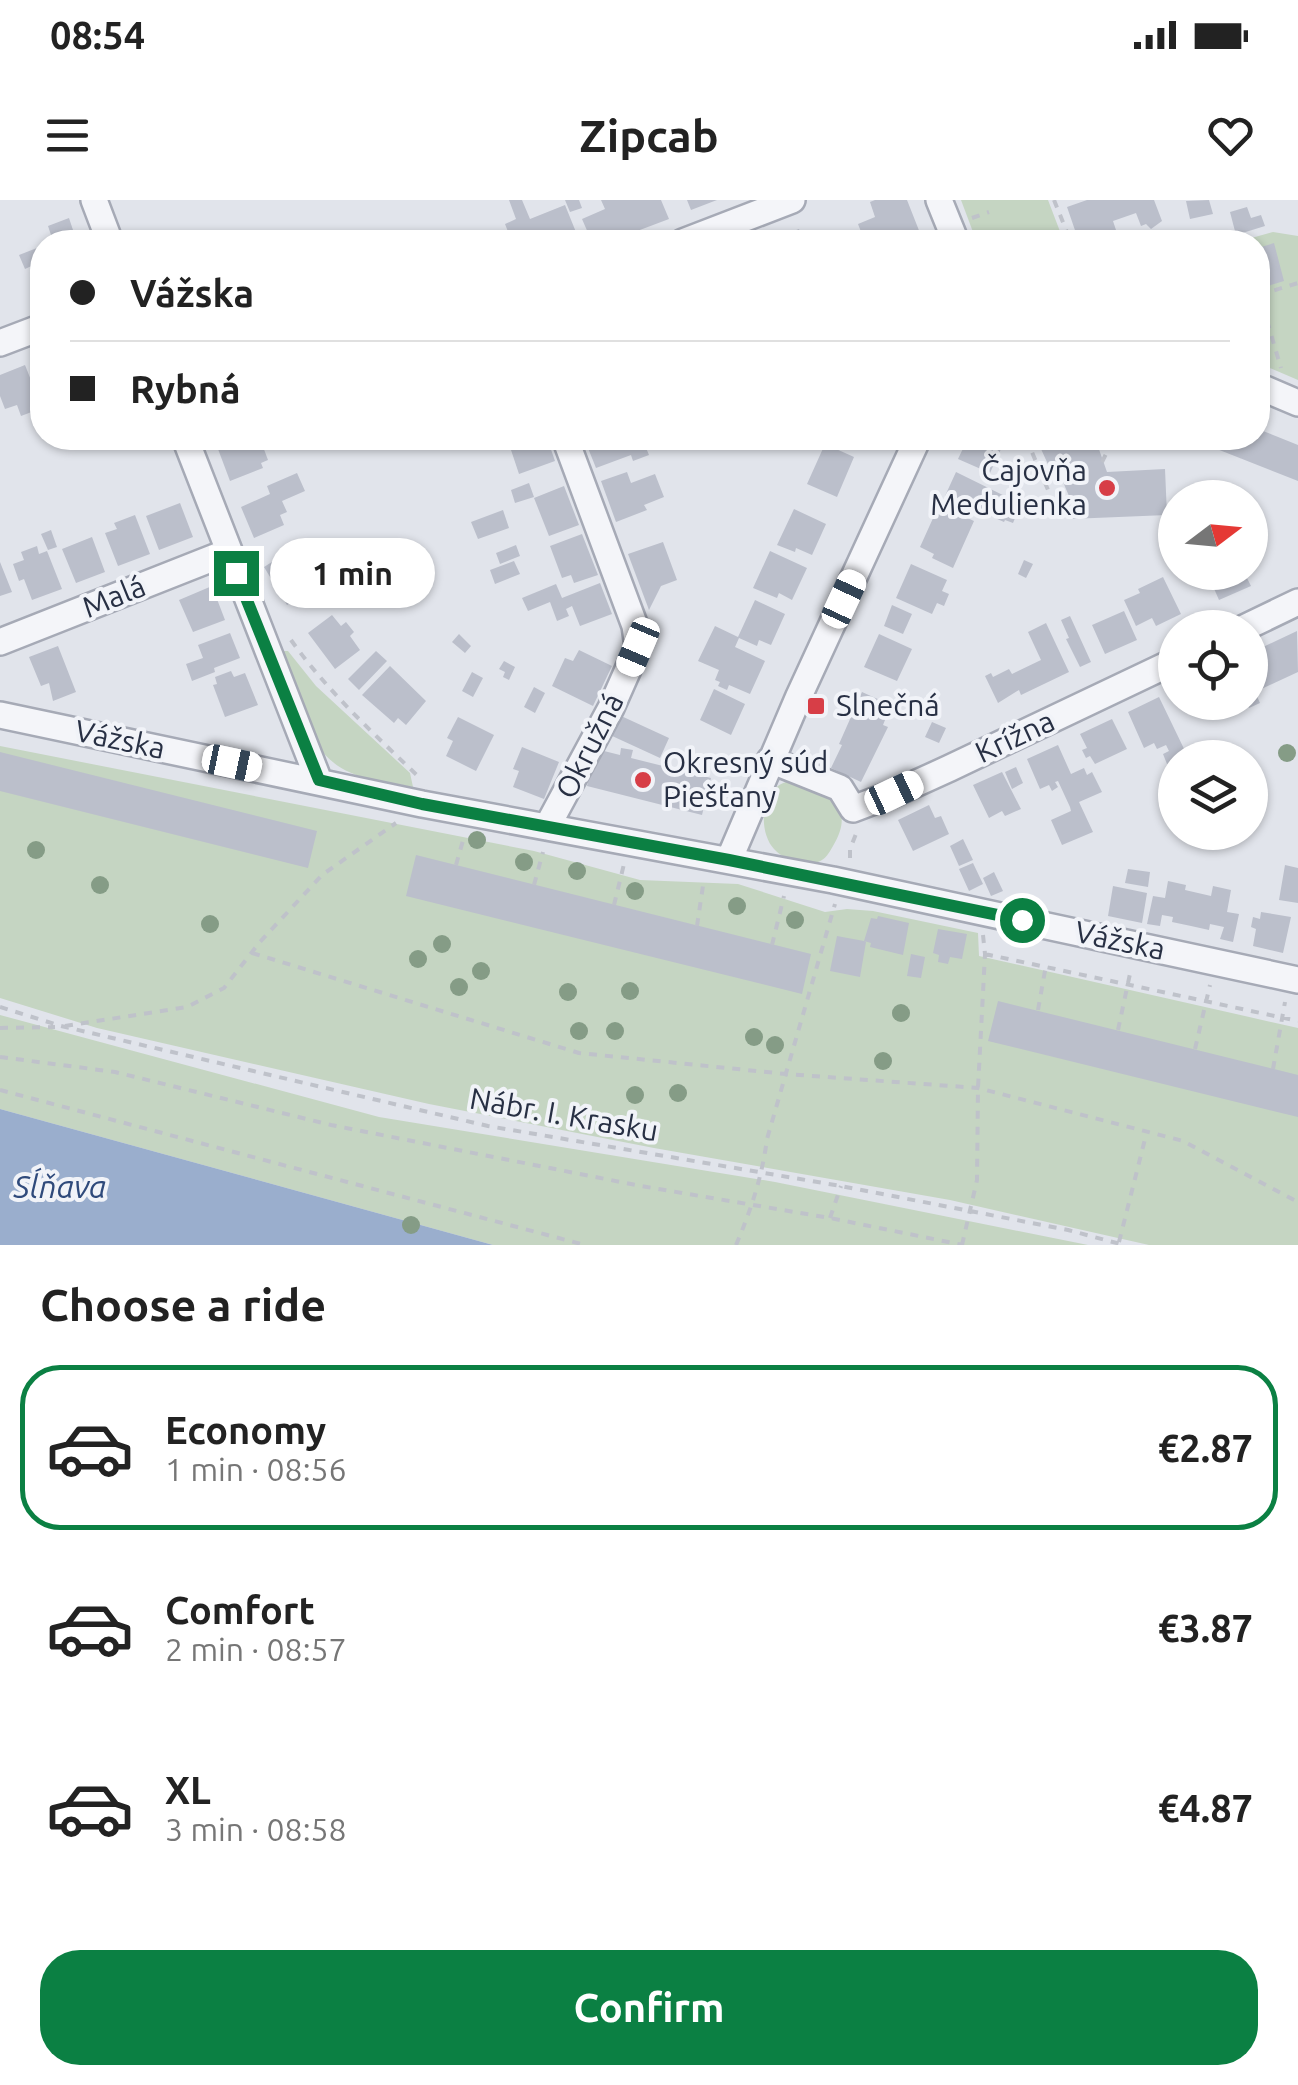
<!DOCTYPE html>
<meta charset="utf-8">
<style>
body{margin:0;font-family:Ubuntu,sans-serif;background:#f2f2f2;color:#222;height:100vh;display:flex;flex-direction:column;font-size:38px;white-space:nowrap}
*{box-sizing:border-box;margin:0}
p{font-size:32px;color:#767676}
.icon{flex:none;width:55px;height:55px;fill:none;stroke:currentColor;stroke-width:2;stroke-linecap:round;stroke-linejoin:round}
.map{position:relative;height:1045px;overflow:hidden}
.panel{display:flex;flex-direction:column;background:#fff;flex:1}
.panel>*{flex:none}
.top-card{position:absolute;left:30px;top:30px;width:1240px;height:220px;border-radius:40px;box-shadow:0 2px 8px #0004;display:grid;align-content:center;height:220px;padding:0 40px;background:#fff}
.needle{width:65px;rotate:74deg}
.fabs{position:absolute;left:1158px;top:280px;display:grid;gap:20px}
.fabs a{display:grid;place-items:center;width:110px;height:110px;border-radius:50%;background:#fff;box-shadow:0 2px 8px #0004;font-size:50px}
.end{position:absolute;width:45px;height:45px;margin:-22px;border:12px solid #0b8043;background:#fff;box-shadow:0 0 0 5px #fff}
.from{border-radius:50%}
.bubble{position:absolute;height:70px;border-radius:35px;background:#fff;box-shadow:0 2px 8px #0004;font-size:32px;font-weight:600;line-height:70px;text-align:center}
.car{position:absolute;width:30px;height:60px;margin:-30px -15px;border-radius:12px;box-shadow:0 0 8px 2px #0007;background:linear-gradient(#fff 24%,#345 0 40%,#fff 0 76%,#345 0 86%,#fff 0)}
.top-card b{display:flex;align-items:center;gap:35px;height:95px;font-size:38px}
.top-card b+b{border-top:2px solid #e0e0e0}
.top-card i{width:25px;height:25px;background:#222}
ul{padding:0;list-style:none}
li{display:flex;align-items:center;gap:30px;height:165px;margin:0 20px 15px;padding:0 20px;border:5px solid transparent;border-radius:40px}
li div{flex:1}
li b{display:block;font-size:38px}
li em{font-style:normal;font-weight:600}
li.on{border-color:#0b8043}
li>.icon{width:90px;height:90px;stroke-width:1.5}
h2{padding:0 40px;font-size:45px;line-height:120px}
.primary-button{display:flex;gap:20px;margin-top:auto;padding:20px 40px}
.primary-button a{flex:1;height:115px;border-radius:40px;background:#0b8043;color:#fff;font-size:40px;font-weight:600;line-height:115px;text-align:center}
.status{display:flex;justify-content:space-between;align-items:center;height:70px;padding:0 50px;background:#fff;direction:ltr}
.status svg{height:28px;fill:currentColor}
header{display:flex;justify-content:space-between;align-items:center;height:130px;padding:0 40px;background:#fff;font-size:45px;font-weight:600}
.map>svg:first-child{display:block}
.green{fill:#c5d5c2}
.water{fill:#9aaecd}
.building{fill:#bbbfcb}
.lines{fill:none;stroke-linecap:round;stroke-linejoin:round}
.street-casing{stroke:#a6aab6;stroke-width:30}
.path{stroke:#bfc2ca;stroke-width:4;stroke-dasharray:8 8;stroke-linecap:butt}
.street{stroke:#f4f5f9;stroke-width:25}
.tree{fill:#859c86}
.route{stroke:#0b8043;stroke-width:12}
.poi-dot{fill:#d73e47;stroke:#f1f3f8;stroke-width:4}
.labels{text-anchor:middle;stroke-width:8;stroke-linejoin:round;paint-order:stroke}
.poi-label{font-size:30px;fill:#283044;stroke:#f1f3f8;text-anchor:start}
.street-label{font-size:30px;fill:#283044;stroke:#f1f3f8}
.water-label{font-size:32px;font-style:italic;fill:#2f4a7b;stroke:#f1f3f8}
</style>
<div class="status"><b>08:54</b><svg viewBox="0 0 49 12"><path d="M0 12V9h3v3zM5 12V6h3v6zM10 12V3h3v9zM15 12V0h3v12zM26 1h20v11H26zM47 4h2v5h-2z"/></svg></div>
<header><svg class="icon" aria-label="menu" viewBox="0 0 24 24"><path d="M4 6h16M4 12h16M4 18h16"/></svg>Zipcab<svg class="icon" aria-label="heart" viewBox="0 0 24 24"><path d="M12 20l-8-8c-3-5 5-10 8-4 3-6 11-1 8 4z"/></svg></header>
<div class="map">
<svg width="1298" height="1045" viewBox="0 0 1298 1045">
<rect width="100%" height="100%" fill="#e1e4eb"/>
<path class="green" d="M 961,0 L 1048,0 L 1064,42 L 981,42 L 973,32 Z
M 1273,32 L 1298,36 L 1298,180 L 1258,163 L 1258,42 L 1237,42 Z
M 280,451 L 288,451 L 316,486 L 410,573 L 413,587 C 374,579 340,580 316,543 Z
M 0,546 L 534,651 L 640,680 L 738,684 L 825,712 L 847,709 L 873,711 L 978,733 L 979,756 L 1298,828 L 1298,1045 L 1149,1045 L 950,1000 L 654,948 L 429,904 L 97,828 L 0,798 Z
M 802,581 C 832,594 855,610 833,646 C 829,653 826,659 818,662 C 810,664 810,663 802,662 C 791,660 782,658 774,649 C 758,632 760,590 786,582 C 788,582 799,581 802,581 Z
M 0,815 L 379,917 L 775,982 L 1088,1045 L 493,1045 L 0,909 Z"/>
<path class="water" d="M 0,909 L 493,1045 L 0,1045 Z"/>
<path class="building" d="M 509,0 L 522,0 L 530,19 L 565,5 L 580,42 L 539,42 L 535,33 L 523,37 L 525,42 L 512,42 L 505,24 L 516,19 Z
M 565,0 L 579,0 L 582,8 L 570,12 Z
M 601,0 L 661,0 L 669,19 L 608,42 L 592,42 L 582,19 L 605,9 Z
M 687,0 L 717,0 L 691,10 Z
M 875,0 L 907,0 L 920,33 L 901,40 L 897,30 L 865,42 L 858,24 L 875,17 L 870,2 Z
M 1087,0 L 1154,0 L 1162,21 L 1151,29 L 1146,24 L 1141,26 L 1136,13 L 1113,21 L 1117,33 L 1103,38 L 1103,42 L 1091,42 L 1087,32 L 1077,36 L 1067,7 Z
M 1209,0 L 1213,14 L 1190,19 L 1186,1 Z
M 1247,7 L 1251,18 L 1261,15 L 1265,26 L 1236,35 L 1230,12 Z
M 69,18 L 73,30 L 52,38 L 48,26 Z
M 799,29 L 804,42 L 764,42 Z
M 1274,43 L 1284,81 L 1258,89 L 1258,48 Z
M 42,46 L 42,61 L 25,69 L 19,55 Z
M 25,165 L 42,208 L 21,216 L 17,205 L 5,209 L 0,196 L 0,175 Z
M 1258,229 L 1298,245 L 1298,281 L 1189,238 L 1258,238 Z
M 246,238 L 252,238 L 255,246 L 262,244 L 268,260 L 261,263 L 263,268 L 230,281 L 218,249 Z
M 340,238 L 383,238 L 359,247 L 356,238 L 342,243 Z
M 518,238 L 547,238 L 555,261 L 519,274 L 510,247 L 520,244 Z
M 584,238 L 642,238 L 649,255 L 633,261 L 631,255 L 596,268 Z
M 968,238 L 1006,238 L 990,273 L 958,259 Z
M 1036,238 L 1095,238 L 1107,272 L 1165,269 L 1167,315 L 1070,319 L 1069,296 L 1063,282 L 1057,284 Z
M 825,244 L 854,257 L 837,297 L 807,284 Z
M 627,272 L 631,283 L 655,274 L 664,297 L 644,305 L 647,310 L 616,322 L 601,281 Z
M 956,272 L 1021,304 L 1013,323 L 1005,320 L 1004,322 L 945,296 Z
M 297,273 L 305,291 L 282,301 L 287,312 L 280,315 L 284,325 L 254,338 L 241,307 L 270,294 L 267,286 Z
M 529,283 L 534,297 L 515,303 L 511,290 Z
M 564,286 L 579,325 L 549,336 L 534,298 Z
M 180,303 L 193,337 L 159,350 L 146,316 Z
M 939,305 L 974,321 L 953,368 L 932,358 L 934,354 L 920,347 Z
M 794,309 L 826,324 L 812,355 L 796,348 L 795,352 L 777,345 Z
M 503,310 L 509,328 L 478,339 L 471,322 Z
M 135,315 L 150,354 L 118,366 L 105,333 L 117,329 L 114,323 Z
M 51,330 L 57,347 L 48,350 L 41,334 Z
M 582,334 L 598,375 L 574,383 L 571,375 L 562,378 L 550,346 Z
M 92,337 L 105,372 L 76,383 L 62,349 Z
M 663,342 L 677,380 L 661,386 L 649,410 L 628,354 Z
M 516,345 L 520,356 L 500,364 L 496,353 Z
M 37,346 L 39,354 L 47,351 L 62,389 L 32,400 L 24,379 L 19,381 L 13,364 L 24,360 L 21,352 Z
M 297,346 L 310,366 L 308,367 L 314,376 L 308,380 L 314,388 L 287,405 L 264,367 Z
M 770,351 L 807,368 L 792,400 L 779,393 L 777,398 L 753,388 Z
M 1024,360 L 1033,364 L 1026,378 L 1018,374 Z
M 514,361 L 520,374 L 495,384 L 490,370 Z
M 0,362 L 12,392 L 0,396 Z
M 911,364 L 947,380 L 942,391 L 949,394 L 944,406 L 937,403 L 932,414 L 896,398 Z
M 1235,372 L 1244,372 L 1251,386 L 1219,400 L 1212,384 Z
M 1163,377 L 1181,414 L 1156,426 L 1152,418 L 1136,426 L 1124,400 L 1140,393 L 1138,389 Z
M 600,383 L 612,414 L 580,426 L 572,406 L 566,409 L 569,416 L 557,421 L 550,402 L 528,411 L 522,398 L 556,384 L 562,398 Z
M 212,386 L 225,420 L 193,432 L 179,400 Z
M 755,400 L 785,414 L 771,445 L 759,440 L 757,446 L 739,438 L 735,447 L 765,461 L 750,494 L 729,485 L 727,490 L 718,486 L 720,482 L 715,480 L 719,470 L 698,461 L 715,426 L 738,437 Z
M 892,405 L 912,414 L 903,434 L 884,426 Z
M 1124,411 L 1137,440 L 1105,454 L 1092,425 Z
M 332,415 L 341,426 L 346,422 L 354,432 L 350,436 L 360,450 L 335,469 L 308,433 Z
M 1070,416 L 1091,462 L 1080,467 L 1066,439 L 1069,438 L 1061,420 Z
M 1046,423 L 1069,472 L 1021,495 L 1019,490 L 998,503 L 985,476 L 991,473 L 993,477 L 1009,469 L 1012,474 L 1041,460 L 1028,432 Z
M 1297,431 L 1298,472 L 1255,492 L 1260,503 L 1249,508 L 1247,502 L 1250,502 L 1250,453 Z
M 230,433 L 240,458 L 214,468 L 215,472 L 192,481 L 186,464 L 203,458 L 198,445 Z
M 459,434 L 471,446 L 465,453 L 452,442 Z
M 879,434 L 912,449 L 897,481 L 864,467 Z
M 58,446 L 76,492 L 53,501 L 49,483 L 41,486 L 29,457 Z
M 579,450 L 612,466 L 593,506 L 552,486 L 565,458 L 573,461 Z
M 376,451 L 387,461 L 359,490 L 348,479 Z
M 504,461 L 515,467 L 509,480 L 503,477 L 505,472 L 499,469 Z
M 390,466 L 426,501 L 406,525 L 398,518 L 394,523 L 362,495 Z
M 231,471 L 234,477 L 245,473 L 258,505 L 225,517 L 213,485 L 217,484 L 215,477 Z
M 472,472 L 483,478 L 473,497 L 462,491 Z
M 534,487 L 545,493 L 535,513 L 524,507 Z
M 714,489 L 745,504 L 731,535 L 700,520 Z
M 862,492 L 891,505 L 883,525 L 888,527 L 861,582 L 831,568 L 842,545 L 839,544 Z
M 1159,497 L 1187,555 L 1175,558 L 1175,561 L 1167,564 L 1163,554 L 1169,551 L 1166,545 L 1157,549 L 1154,543 L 1144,548 L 1128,512 Z
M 1182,502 L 1211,502 L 1187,514 Z
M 619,515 L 669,538 L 660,558 L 610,535 Z
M 458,517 L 494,535 L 476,571 L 446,556 L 453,541 L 447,538 Z
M 1112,519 L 1127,549 L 1095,564 L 1090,556 L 1086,558 L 1082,550 L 1087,548 L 1080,534 Z
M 932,522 L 946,528 L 939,543 L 925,537 Z
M 1058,545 L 1071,574 L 1084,568 L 1087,575 L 1092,572 L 1102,592 L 1079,602 L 1093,632 L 1062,645 L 1051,620 L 1071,611 L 1070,607 L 1058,581 L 1055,582 L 1058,587 L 1052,591 L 1049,585 L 1040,589 L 1027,559 Z
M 522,547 L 559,562 L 544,599 L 513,587 L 519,571 L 513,569 Z
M 621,548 L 633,550 L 631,558 L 711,578 L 702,615 L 587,586 L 596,549 L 620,555 Z
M 0,552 L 317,631 L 308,668 L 0,591 Z
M 1016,567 L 1023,583 L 1012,589 L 1005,572 Z
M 1002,572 L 1021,609 L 1005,616 L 1002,611 L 989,618 L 973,585 Z
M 929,605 L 935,618 L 941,616 L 949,634 L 913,651 L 898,620 Z
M 963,639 L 973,660 L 959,666 L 950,646 Z
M 416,655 L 811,754 L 802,794 L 406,696 Z
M 973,663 L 983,684 L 969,691 L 959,669 Z
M 1285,665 L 1298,668 L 1298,703 L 1279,700 Z
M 1128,669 L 1150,672 L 1148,687 L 1125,683 Z
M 994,672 L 1003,691 L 991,696 L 983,678 Z
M 1168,681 L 1186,685 L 1185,690 L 1211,696 L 1213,686 L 1231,690 L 1227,712 L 1239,714 L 1233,742 L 1220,739 L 1224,727 L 1210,724 L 1209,730 L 1191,726 L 1172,722 L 1173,717 L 1162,715 L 1160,726 L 1147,724 L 1153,696 L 1165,698 Z
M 1113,686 L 1147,693 L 1142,723 L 1108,716 Z
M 1261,712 L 1291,717 L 1283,753 L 1253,746 L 1256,729 L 1251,727 L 1253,717 L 1260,719 Z
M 878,716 L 909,723 L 903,755 L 870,747 L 871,743 L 864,741 L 866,742 L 860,777 L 830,771 L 837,736 L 864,741 L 871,718 L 877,719 Z
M 938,729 L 967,734 L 962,759 L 950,757 L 948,764 L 938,762 L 939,755 L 933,753 Z
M 911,754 L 925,757 L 921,778 L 907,776 Z
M 998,801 L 1298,875 L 1298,917 L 988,841 Z"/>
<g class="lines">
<g class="street-casing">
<path id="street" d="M 94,0 L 110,42
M 939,0 L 956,42
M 683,42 L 792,0
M 0,143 L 42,127
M 1258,186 L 1298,203
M 185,238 L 319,581
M 1244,428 L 1298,402
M 0,442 L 228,352
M 0,515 L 422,604 L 833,680 L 1298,780
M 770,560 L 840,588 L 853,609 L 895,593 L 950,568 L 1175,461
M 547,627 L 611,508 L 638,447 L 635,426 L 565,238
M 729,660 L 799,496 L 918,238"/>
</g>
<path class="path" d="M 1054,0 L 1071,42
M 972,18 L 989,12
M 643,42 L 662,35
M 1258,90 L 1281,168
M 1259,95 L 1298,83
M 1026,238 L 1051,297
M 1102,262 L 1114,238
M 291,440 C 328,492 375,535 421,579
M 850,658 L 850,649 L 856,634
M 456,665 L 464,637
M 534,685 L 543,652
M 614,705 L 624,664
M 697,726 L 704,679
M 772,745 L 784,696
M 252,753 L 579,853 L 786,874 L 978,888 L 1183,941 L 1298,1002
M 985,754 L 1298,821
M 0,807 L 61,826 L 488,926 L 841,986 L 1068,1030 L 1124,1045
M 1038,810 L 1046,765
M 65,826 L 187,807 L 224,788 L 259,743 L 322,675 L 396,623
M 0,828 L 55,827
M 1118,830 L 1131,769
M 1195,849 L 1210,785
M 0,857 L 115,872 L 331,925 L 641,986 L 830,1018 L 963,1045
M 1273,869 L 1285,802
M 0,890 L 585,1045
M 830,1018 L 841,986
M 1119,1042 L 1147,931
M 736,1045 C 751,1010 762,977 767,939 L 835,704
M 962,1045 L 977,980 L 978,888 L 985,754 L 983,735"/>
<use href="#street" class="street"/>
</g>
<g class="tree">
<circle cx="1287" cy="553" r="9"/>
<circle cx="477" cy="640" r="9"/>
<circle cx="36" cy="650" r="9"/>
<circle cx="524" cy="662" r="9"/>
<circle cx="577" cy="671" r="9"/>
<circle cx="100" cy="685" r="9"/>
<circle cx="635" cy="691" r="9"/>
<circle cx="737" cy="706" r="9"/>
<circle cx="795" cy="720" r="9"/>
<circle cx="210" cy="724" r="9"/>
<circle cx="442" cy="744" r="9"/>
<circle cx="418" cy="759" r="9"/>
<circle cx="481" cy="771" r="9"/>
<circle cx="459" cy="787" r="9"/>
<circle cx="630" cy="791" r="9"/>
<circle cx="568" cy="792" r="9"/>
<circle cx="901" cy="813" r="9"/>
<circle cx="579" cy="831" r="9"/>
<circle cx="615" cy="831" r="9"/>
<circle cx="754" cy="837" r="9"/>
<circle cx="775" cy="845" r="9"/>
<circle cx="883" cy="861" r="9"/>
<circle cx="678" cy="893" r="9"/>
<circle cx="635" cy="895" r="9"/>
<circle cx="411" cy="1025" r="9"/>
</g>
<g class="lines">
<path class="route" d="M 236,373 L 319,580 L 422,604 L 729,660 L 1022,720"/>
</g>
<g class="poi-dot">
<circle cx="1107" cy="288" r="10"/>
<rect x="806" y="496" width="20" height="20" rx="5"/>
<circle cx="643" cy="580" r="10"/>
</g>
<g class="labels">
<g class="poi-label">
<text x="1087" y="281" text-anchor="end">Čajovňa<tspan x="1087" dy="34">Medulienka</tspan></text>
<text x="836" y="516">Slnečná</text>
<text x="663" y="573">Okresný súd<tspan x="663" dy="34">Piešťany</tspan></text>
</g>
<g class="street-label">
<text transform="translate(114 397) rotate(-22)" y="10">Malá</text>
<text transform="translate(1015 537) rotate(-25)" y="10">Krížna</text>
<text transform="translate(120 540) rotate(12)" y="10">Vážska</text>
<text transform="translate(590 546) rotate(-63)" y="10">Okružná</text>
<text transform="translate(1120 741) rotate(12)" y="10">Vážska</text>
<text transform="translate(564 915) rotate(10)" y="10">Nábr. I. Krasku</text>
</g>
<g class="water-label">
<text x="60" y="998">Sĺňava</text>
</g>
</g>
</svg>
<div class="fabs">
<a><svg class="needle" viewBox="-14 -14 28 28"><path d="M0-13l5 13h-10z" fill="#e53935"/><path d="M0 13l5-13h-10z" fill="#767676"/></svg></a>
<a><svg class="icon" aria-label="locate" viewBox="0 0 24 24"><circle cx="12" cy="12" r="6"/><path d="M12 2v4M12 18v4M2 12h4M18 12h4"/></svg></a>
<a><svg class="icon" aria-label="layers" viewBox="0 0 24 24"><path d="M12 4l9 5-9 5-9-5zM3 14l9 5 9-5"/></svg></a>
</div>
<i class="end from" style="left:1022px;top:720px"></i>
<i class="end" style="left:236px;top:373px"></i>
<div class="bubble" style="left:270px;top:338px;width:165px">1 min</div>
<i class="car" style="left:844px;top:399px;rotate:25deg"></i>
<i class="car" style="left:638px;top:447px;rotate:203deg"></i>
<i class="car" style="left:232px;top:563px;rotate:102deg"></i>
<i class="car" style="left:894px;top:593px;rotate:65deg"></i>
<div class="top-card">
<b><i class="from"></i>Vážska</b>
<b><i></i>Rybná</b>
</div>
</div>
<section class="panel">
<h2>Choose a ride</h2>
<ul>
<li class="on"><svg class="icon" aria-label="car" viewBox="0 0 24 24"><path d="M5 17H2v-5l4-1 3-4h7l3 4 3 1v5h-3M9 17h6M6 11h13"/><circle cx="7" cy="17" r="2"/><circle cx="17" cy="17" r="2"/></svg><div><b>Economy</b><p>1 min · 08:56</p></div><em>€2.87</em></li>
<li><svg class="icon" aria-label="car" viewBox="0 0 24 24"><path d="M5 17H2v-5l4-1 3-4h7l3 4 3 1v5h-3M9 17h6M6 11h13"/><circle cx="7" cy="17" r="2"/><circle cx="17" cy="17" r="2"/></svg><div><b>Comfort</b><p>2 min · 08:57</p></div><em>€3.87</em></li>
<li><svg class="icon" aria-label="car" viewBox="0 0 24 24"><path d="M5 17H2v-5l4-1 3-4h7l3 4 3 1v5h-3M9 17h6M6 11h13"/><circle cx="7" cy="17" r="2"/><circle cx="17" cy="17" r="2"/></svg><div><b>XL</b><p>3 min · 08:58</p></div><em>€4.87</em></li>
</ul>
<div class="primary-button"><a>Confirm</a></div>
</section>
